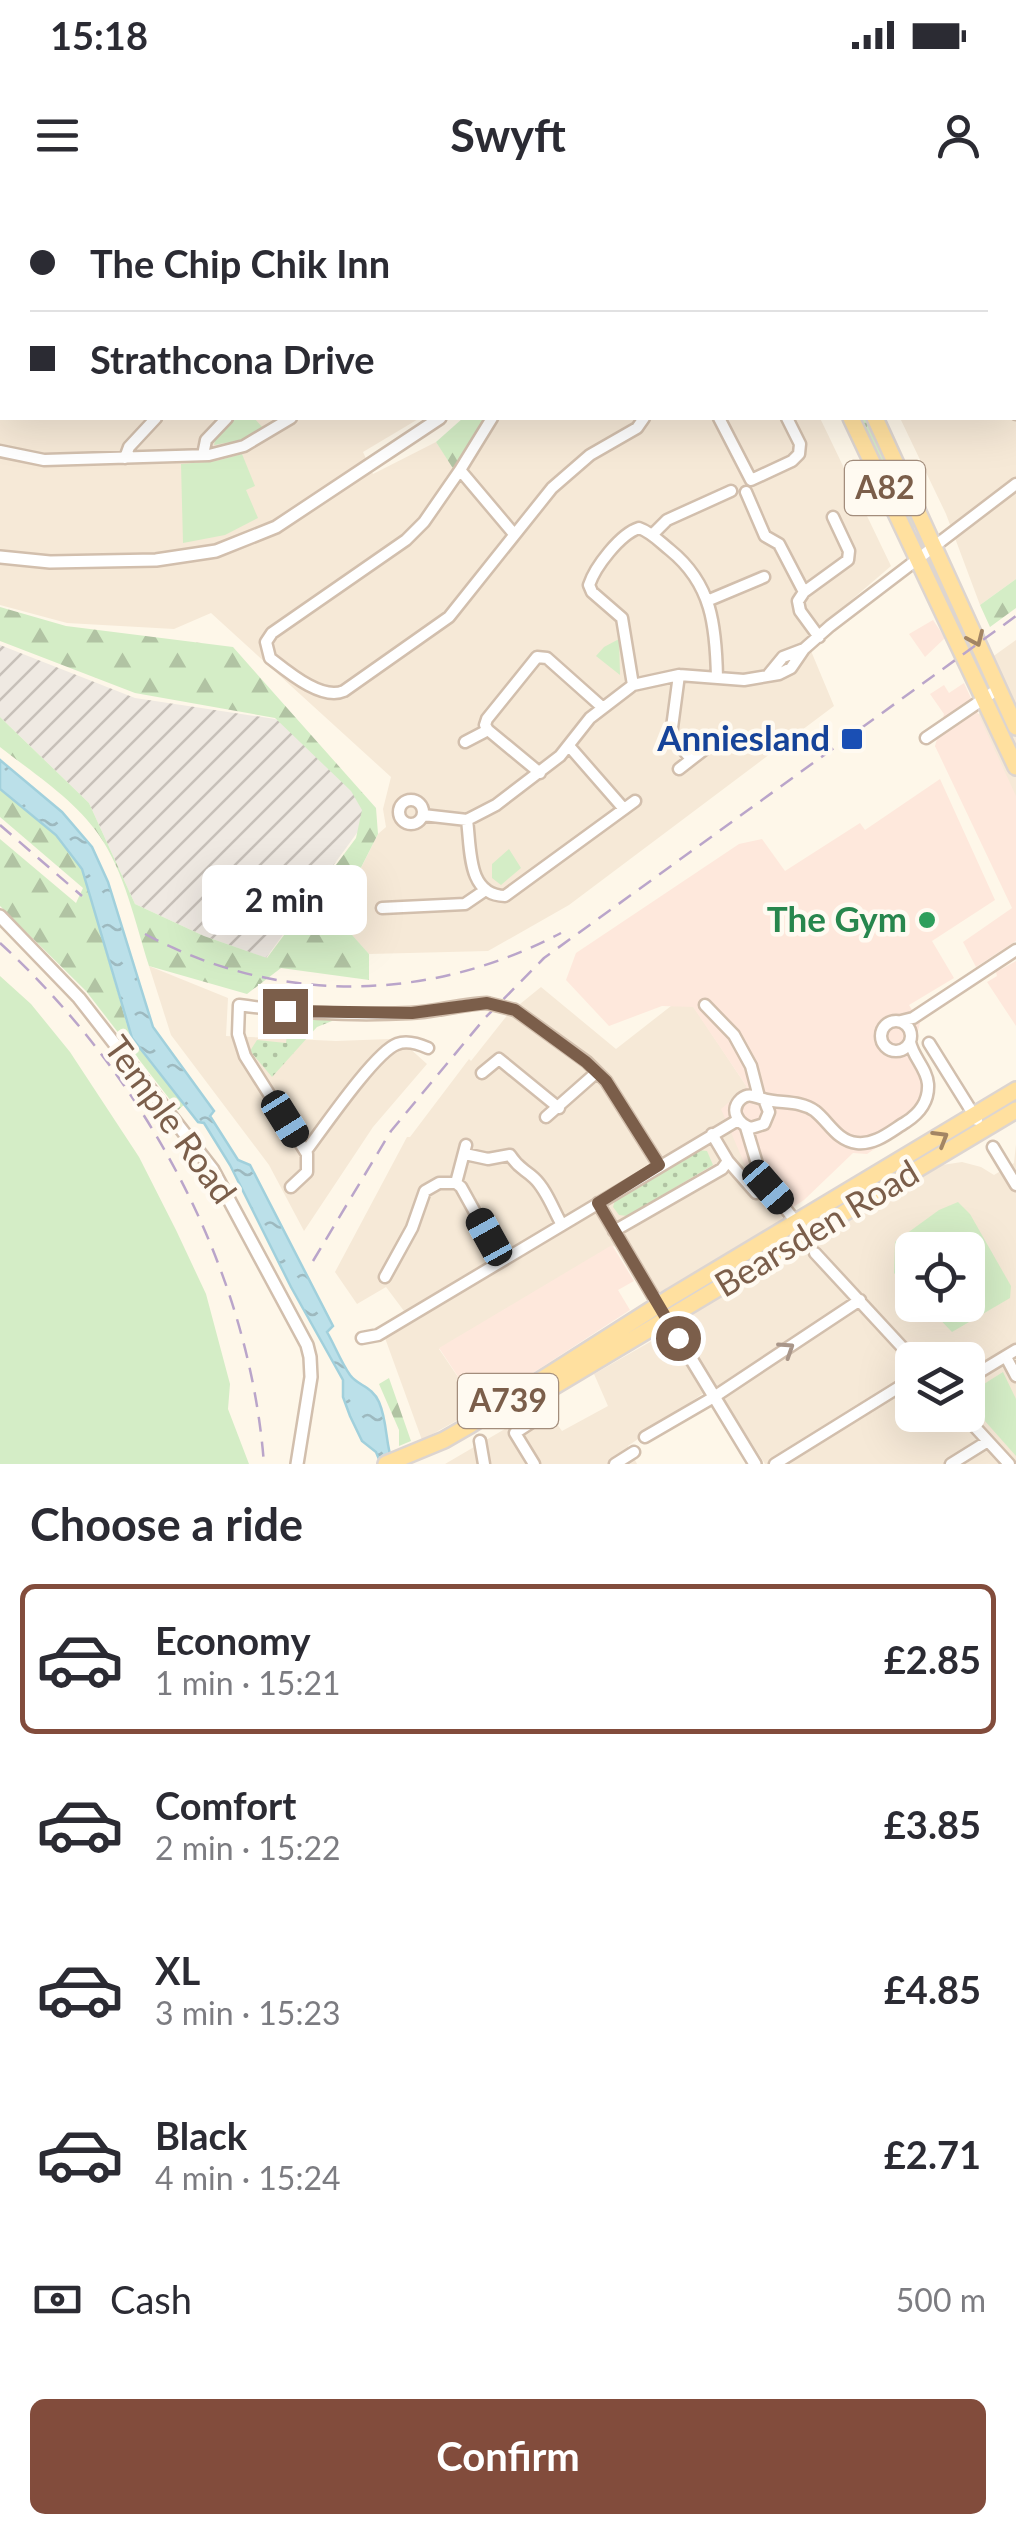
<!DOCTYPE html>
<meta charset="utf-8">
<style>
body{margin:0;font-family:Lato,sans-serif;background:#f7f7f7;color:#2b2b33;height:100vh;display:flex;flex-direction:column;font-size:38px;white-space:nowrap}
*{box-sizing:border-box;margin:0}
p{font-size:32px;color:#7c7c81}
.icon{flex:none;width:55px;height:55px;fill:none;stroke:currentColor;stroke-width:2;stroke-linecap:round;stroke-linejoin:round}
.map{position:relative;height:1264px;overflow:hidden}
.side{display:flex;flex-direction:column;background:#fff;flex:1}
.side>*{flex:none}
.banner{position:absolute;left:0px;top:0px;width:1018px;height:220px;box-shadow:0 10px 40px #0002;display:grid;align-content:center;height:220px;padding:0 30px;background:#fff}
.tools{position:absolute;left:895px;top:1032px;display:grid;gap:20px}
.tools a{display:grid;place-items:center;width:90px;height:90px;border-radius:15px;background:#fff;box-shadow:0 10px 40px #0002;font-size:50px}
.end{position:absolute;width:45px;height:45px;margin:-22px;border:12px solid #7b5e4a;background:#fff;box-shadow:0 0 0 5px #fff}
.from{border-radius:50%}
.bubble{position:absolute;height:70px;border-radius:15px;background:#fff;box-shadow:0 10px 40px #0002;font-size:32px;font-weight:700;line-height:70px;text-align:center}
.car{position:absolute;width:30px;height:60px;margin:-30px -15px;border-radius:12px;box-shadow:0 0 8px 2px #0007;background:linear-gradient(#222 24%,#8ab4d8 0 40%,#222 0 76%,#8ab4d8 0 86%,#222 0)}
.banner b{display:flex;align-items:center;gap:35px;height:95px;font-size:38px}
.banner b+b{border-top:2px solid #e1e1e2}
.banner i{width:25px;height:25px;background:#2b2b33}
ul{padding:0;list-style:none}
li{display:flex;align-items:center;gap:30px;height:150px;margin:0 20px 15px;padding:0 10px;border:5px solid transparent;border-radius:15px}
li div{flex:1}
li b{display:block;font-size:38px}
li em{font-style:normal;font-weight:700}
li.selected{border-color:#824c3c}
li>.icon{width:90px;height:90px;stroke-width:1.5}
h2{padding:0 30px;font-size:45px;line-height:120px}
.pay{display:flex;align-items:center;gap:25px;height:110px;padding:0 30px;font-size:38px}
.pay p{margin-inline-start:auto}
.cta{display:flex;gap:20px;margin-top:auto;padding:20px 30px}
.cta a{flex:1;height:115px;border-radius:15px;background:#824c3c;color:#fff;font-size:40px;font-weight:700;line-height:115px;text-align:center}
.status{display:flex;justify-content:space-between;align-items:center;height:70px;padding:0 50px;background:#fff;direction:ltr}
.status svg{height:28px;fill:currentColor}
header{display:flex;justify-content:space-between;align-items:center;height:130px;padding:0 30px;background:#fff;font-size:45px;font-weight:700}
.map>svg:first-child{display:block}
.residential{fill:#f6e9d7;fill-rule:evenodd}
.commercial{fill:#fee8dc}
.industrial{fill:url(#industrial-furrows)}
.grass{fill:url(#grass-dots)}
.forest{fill:url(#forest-firs)}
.green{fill:#d4edc6}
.water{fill:url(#water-ripples);stroke:#a1d0dc;stroke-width:2.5}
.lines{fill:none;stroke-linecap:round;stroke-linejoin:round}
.minor-casing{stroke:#d2bfad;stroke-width:15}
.tertiary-casing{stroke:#d2bfad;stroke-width:16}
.primary-casing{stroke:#ddd5d0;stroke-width:20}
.minor{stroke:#fff;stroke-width:10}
.tertiary{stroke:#fff;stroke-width:11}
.primary{stroke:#ffe09f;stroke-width:15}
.rail{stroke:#baa5ca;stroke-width:2.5;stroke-dasharray:15 10;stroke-linecap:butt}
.minor-bridge-casing{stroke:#d2bfad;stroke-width:15;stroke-linecap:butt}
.minor-bridge{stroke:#fff;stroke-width:10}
.oneway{stroke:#a38564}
.oneway2{stroke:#a99689}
.route{stroke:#7b5e4a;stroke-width:12}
.transit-dot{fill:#1a4fb4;stroke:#fffaf1;stroke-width:4}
.leisure-dot{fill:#2e9e5b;stroke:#fffaf1;stroke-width:4}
.labels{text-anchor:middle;stroke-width:9;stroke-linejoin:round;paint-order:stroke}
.shield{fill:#fffaf1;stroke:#a38d7c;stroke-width:2.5}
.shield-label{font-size:32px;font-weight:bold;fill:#7b5e4a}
.transit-label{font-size:35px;font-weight:bold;fill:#164399;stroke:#fffaf1;text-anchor:end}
.leisure-label{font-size:35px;font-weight:bold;fill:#27864d;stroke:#fffaf1;text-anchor:end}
.street-label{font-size:35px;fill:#7b5e4a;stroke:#fffaf1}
</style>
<div class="status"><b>15:18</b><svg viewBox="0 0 49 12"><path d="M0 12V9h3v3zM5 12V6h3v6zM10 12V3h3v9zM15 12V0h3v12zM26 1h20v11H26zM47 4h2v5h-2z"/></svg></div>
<header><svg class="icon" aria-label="menu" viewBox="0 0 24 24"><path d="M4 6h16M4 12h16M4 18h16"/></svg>Swyft<svg class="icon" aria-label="person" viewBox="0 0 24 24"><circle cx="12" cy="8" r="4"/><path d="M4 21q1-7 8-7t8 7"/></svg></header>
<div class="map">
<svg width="1016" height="1264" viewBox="0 0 1016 1264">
<defs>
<pattern id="industrial-furrows" width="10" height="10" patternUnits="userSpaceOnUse" patternTransform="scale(2.5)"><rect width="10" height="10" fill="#efe9e2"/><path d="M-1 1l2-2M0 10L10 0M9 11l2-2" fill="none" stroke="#c7c0b9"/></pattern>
<pattern id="grass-dots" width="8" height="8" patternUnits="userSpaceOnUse" patternTransform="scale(2.5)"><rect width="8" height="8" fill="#d4edc6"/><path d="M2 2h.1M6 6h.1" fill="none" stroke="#b1c3a3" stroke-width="1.8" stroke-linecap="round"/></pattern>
<pattern id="forest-firs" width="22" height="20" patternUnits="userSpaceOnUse" patternTransform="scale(2.5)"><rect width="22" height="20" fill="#d4edc6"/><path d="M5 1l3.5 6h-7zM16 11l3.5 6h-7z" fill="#b1c3a3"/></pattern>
<pattern id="water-ripples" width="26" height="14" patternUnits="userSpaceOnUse" patternTransform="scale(2.5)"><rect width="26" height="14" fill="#bbe0e9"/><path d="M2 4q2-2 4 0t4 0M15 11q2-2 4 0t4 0" fill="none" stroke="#9db9bf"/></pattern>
</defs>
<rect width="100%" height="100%" fill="#fef7e9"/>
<path class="residential" d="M 0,0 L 358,2 L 2,2 L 2,218 L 420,218 L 363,252 L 373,274 L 436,242 L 461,279 L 498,218 L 820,218 L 891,366 L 806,439 L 834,506 L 569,705 L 488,751 L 369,754 L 336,718 L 378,634 L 386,627 L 383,609 L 391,577 L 211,413 L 174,429 L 67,423 L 0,405 Z
M 502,0 L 716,0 L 717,2 L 504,2 Z
M 791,0 L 1016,0 L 1016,379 L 980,405 L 946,314 L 900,218 L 1015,218 L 1015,2 Z
M 1016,440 L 1016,671 L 935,546 L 1007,493 L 988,460 Z
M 149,766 L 228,798 L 226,836 L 336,841 L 390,839 L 407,846 L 427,864 L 373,927 L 304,1031 L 269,965 L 171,835 Z
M 541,787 L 616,849 L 671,806 L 693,806 L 747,887 L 748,972 L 781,1015 L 801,1051 L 942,965 L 962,962 L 981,967 L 994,975 L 1014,963 L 1016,944 L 1016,1264 L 765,1264 L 715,1185 L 628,1246 L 637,1264 L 445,1264 L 544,1206 L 562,1231 L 608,1206 L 594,1174 L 676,1127 L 633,1051 L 612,1046 L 439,1149 L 479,1208 L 422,1240 L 385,1138 L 421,1118 L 414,1106 L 404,1111 L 386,1087 L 357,1104 L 335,1072 L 407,937 L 410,937 L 469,859 L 471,861 L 509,813 ZM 912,1050 L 968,1050 L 968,1105 L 912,1105 ZM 912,1160 L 968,1160 L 968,1215 L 912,1215 Z"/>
<path class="commercial" d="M 933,420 L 945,438 L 925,457 L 909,434 Z
M 964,483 L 1016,596 L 1016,741 L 976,767 L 963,742 L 1012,708 L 935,546 L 944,514 L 930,494 L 944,485 L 949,493 Z
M 940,579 L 995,700 L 932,741 L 954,778 L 909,805 L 920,823 L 915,843 L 932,873 L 934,893 L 926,914 L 867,954 L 853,953 L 804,1000 L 781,1015 L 748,972 L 721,909 L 747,887 L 693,807 L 662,806 L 609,826 L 566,780 L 576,753 L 739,644 L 762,639 L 785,671 L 860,623 L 865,630 Z
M 1016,761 L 1016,826 L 987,782 L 997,776 L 996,772 Z
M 612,1045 L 634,1081 L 618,1090 L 630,1110 L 479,1208 L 439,1148 Z"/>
<path class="industrial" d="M 0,445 L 135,498 L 275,519 L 307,535 L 362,604 L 362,626 L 266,758 L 204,736 L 135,704 L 89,603 L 0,517 Z"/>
<path class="grass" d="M 857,218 L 869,218 L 917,326 L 910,329 Z
M 288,819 L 337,819 L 317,827 L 272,877 L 250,851 L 257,840 L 286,843 L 287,833 L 295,832 L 295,827 L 288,826 Z
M 698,950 L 707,951 L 713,965 L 627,1016 L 619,1015 L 613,1007 L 615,1000 Z"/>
<path class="forest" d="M 463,218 L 484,218 L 454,270 L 436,242 Z
M 1016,379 L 1016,408 L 990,427 L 980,405 Z
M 0,407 L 66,426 L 233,447 L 376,608 L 378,634 L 336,717 L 369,754 L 369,780 L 281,768 L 247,794 L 149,766 C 135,722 125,673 99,635 C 74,599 33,573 0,547 L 0,517 L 89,603 L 135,704 L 204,736 L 267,758 L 356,638 L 362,610 L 351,591 L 275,518 L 135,493 L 0,441 Z
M 0,589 L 56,635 L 82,669 L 127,825 L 144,855 L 184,905 L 178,910 L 86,791 L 0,706 L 0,639 L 76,703 L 83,688 L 0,617 Z
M 389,1178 L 411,1241 L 399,1246 L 399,1230 L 379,1184 Z"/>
<path class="green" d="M 236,218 L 254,218 L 264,229 L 242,240 L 214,245 L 216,237 Z
M 242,254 L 255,286 L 246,290 L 258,318 L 225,335 L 183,343 L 181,264 L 216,261 Z
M 619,439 L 620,475 L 596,456 L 604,447 Z
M 509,649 L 521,668 L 501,685 L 492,678 L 492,664 Z
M 0,776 L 31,804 L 70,852 L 139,957 L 176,1030 L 206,1094 L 230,1184 L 228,1209 L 249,1264 L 0,1264 Z
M 958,1002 L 970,1014 L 1011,1086 L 1010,1098 L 952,1132 L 926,1105 L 968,1105 L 968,1050 L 912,1050 L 912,1092 L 894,1073 L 895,1042 L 939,1010 Z
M 1003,1172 L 1016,1199 L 1016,1256 L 968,1202 L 968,1194 Z"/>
<path class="water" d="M 0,560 L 62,612 L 92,647 L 108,682 L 153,827 L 214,911 L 210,916 L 238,960 L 250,965 L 333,1126 L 327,1132 C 335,1146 341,1162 350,1175 C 358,1186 372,1186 379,1202 C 388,1223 385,1244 393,1264 L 381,1264 L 376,1252 L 362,1241 L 350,1216 L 343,1197 L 343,1180 L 291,1087 L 230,965 L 204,923 L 198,922 L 132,838 L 82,669 L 56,635 L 0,589 Z"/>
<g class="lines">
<g class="minor-casing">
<path id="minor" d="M 52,0 L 53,2
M 144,0 L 146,2
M 218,0 L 219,2
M 274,0 L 275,2
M 330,0 L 331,2
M 559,0 L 560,2
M 720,0 L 721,2
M 937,0 L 938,2
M 366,2 L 366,0
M 667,2 L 672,0
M 876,2 L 881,0
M 0,129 L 2,124
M 1015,157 L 1016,156
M 0,159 L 2,160
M 1015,211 L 1016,214
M 492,218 L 460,270 L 424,322 L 406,340 L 272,433 L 266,442 L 270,458 C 288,472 322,501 344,491 L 449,417 L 552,288 L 590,255 L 637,228 L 644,218
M 719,218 L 751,280 L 792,261 L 799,254 L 800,244 L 787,218
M 0,251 L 44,260 L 209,255 L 244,246 L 291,218
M 203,255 L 206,240 L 227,218
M 125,258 L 129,247 L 156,218
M 460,270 L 514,334
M 746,292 L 765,336 L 779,344 L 804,392
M 652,335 L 667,320 L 731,291
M 707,401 L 764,377
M 819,437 L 800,411 L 798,401 L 804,392 L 848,360 L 849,351 L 833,317
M 769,474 L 783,457 L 804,449
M 679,475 L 671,535 L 691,559
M 633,485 L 622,418 L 592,392 L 589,385 C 595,367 620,334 639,328 C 651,332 660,342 670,350 C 712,384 716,426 717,478
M 488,530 L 485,525 L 487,519 L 537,457 L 547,458 L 602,507
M 488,530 L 540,573
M 926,538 L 998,489
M 465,542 L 488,530
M 569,546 L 624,609
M 679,569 L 706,548
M399 612a12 12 0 1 1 24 0a12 12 0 1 1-24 0Z
M 423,615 L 467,620 L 496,605 L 560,556 L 590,518 L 633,485 L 679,475 L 744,480 L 779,474 L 791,468 L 804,449 L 830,426 L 1016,284
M 467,620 C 471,650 467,695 505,696 L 635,601
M 382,708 L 465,704 L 484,691
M 705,805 L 734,835 L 751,866 L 759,897
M 515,810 L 587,862 L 606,881 L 659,965
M881 836a15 15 0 1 1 30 0a15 15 0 1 1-30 0Z
M 901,821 L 913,818 L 1016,750
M 929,843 L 977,920
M 482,873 L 499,859 L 559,908
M 764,899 L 769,912 L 764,924 L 751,928 C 738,924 729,910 741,899 C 749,892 755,897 763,899 C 780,904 800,900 815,911 C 829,922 837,941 857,943 C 876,945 891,931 906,922 C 920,913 929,901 928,884 C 927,869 913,857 910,842
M 546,917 L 597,872
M 746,927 L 761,977 L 799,1026
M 466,945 L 456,983 L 461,987 L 502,1061
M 993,947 L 1016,985
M 306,951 C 322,930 375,852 397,844 C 407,840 419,844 428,848
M 465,954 L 488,959 L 510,955 C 519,969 523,968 534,978 C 546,989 553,1009 561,1023
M 728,961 L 756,993
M 291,987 L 307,972 L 307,954 L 245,856 L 238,834 L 239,805 C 296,813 353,816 410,813 C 436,812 461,804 487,803
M 598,1003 L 659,1106
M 614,1031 L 722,969 L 728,961 L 712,934
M 815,1053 L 914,1160
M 385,1077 L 412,1028 L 425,991 L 439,983 L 456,983
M 362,1138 L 378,1135 L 738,920
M 1006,1157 L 1016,1176
M 968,1179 L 1016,1150
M 964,1215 L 1009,1264
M 645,1237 L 714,1197 L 860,1100
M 480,1241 L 484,1264
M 534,1264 L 515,1233 L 541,1216
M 615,1264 L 634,1252
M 775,1264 L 912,1179
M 951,1264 L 988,1241"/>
</g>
<g class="tertiary-casing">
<path id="tertiary" d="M 0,357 L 50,362 L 156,360 L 216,351 L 276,327 L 440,218
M 0,716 L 79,798 L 213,970 L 307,1145 L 310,1157 L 311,1177 L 297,1264
M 667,1119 L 755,1264"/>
</g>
<g class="primary-casing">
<path id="primary" d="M 748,0 L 749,2
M 772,0 L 773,2
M 851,218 L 1016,567
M 875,218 L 1016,527
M 501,1218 L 1016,910
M 386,1264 L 444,1240 L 470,1225 L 671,1097 L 1016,890"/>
</g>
<use href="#minor" class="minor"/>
<use href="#tertiary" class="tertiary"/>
<use href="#primary" class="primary"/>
<path class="rail" d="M 0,625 L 82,696
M 145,734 C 277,805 429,803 561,733
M 0,743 C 144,875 249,1067 264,1264
M 313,1061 L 391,931 L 485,818 L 544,758 L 1016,416"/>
<g class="minor-bridge-casing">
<path id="minor-bridge" d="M 487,803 L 515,810"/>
</g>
<use href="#minor-bridge" class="minor-bridge"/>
</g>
<defs><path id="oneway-chevron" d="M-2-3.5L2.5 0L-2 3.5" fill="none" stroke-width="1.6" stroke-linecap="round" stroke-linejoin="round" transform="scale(2.5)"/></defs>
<g class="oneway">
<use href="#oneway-chevron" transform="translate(976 439) rotate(66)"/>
<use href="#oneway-chevron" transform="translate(941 938) rotate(-31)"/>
</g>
<use class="oneway2" href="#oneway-chevron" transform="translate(787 1149) rotate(-33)"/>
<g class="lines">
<path class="route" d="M 285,811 L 412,813 L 487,803 L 515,810 L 586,862 L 606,881 L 659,965 L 598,1003 L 678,1138"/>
</g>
<rect class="transit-dot" x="840" y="527" width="24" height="24" rx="5"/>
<circle class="leisure-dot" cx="927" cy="720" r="10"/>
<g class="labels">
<g class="shield">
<rect x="845" y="261" width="80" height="54" rx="8"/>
<rect x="458" y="1174" width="100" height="54" rx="8"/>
</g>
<g class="shield-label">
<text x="885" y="299">A82</text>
<text x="508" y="1212">A739</text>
</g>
<g class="transit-label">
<text x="830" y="551">Anniesland</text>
</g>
<g class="leisure-label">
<text x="907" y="732">The Gym</text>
</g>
<g class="street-label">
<text transform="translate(170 920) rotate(54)" y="12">Temple Road</text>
<text transform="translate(817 1029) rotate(-31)" y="12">Bearsden Road</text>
</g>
</g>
</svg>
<div class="tools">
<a><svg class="icon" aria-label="locate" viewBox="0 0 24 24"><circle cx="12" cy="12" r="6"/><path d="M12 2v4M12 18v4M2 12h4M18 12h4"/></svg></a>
<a><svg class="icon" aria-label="layers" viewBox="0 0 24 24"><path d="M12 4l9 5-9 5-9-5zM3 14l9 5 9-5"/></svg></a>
</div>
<i class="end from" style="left:678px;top:1138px"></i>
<i class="end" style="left:285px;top:811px"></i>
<div class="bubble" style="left:202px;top:665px;width:165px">2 min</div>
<i class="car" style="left:285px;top:919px;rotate:148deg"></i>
<i class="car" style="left:768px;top:987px;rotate:139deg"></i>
<i class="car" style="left:489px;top:1037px;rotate:331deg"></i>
<div class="banner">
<b><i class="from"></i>The Chip Chik Inn</b>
<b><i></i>Strathcona Drive</b>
</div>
</div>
<section class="side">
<h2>Choose a ride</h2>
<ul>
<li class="selected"><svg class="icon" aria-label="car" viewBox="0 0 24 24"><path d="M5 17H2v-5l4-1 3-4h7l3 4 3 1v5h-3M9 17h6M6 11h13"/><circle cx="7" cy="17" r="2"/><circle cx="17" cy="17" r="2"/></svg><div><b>Economy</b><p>1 min · 15:21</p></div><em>£2.85</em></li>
<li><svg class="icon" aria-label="car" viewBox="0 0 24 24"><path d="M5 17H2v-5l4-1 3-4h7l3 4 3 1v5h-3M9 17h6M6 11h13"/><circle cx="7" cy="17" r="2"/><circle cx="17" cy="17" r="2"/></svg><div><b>Comfort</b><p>2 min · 15:22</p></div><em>£3.85</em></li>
<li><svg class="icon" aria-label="car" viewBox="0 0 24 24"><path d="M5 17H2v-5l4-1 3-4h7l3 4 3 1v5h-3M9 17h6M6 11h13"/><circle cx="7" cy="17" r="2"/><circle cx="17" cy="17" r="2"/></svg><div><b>XL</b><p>3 min · 15:23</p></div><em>£4.85</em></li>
<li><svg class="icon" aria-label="car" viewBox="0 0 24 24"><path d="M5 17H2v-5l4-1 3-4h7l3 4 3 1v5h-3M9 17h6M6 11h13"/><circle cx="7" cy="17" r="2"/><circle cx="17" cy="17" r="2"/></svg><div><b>Black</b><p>4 min · 15:24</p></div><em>£2.71</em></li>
</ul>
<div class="pay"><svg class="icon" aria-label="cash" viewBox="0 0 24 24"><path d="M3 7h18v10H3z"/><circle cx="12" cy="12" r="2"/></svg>Cash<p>500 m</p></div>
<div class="cta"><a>Confirm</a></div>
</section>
